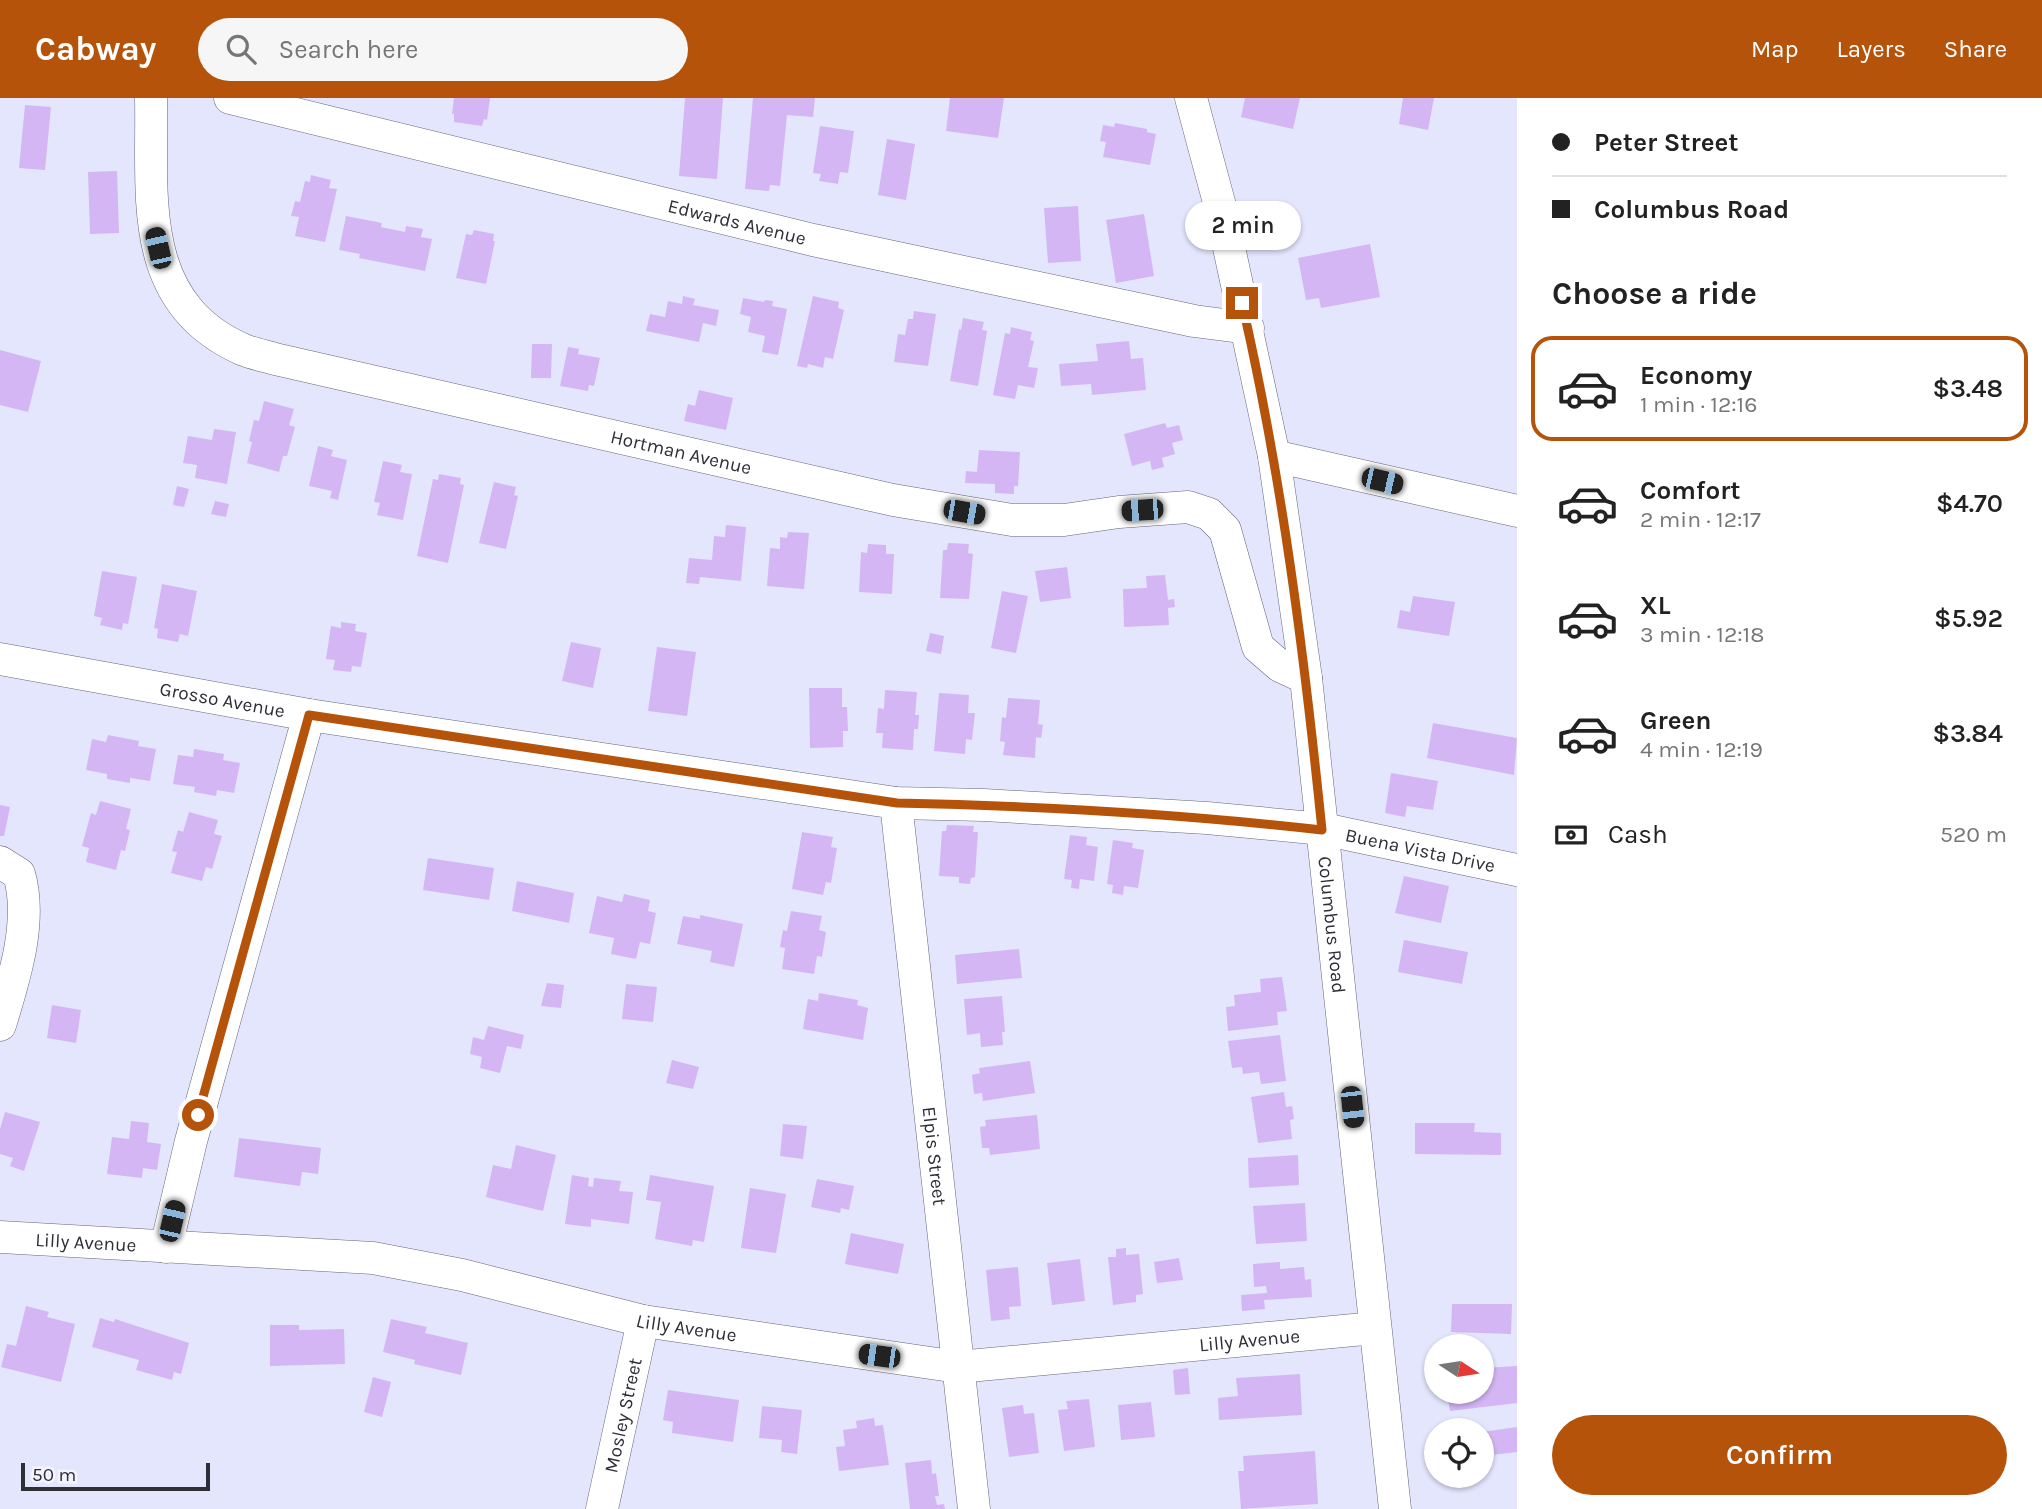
<!DOCTYPE html>
<meta charset="utf-8">
<style>
body{margin:0;font-family:Karla,sans-serif;background:#f6f6f6;color:#222;height:100vh;display:flex;flex-direction:column;font-size:26px;white-space:nowrap}
*{box-sizing:border-box;margin:0}
p{font-size:23px;color:#767676}
.icon{flex:none;width:38px;height:38px;fill:none;stroke:currentColor;stroke-width:2;stroke-linecap:round;stroke-linejoin:round}
.map{position:relative;flex:1;overflow:hidden}
.details{display:flex;flex-direction:column;background:#fff;width:525px}
.details>*{flex:none}
.guide{display:grid;align-content:center;height:154px;padding:0 35px;background:#fff}
.needle{width:46px;rotate:102deg}
.controls{position:absolute;left:1424px;top:1236px;display:grid;gap:14px}
.controls a{display:grid;place-items:center;width:70px;height:70px;border-radius:50%;background:#fff;box-shadow:0 2px 5px #0004;font-size:35px}
.scale{position:absolute;left:21px;bottom:18px;width:189px;box-sizing:border-box;padding-left:7px;border:4px solid #2e2e37;border-top:0;font-size:19px;line-height:24px;white-space:nowrap;color:#2e2e37;-webkit-text-stroke:5px #f3f4fe;paint-order:stroke}
.end{position:absolute;width:32px;height:32px;margin:-16px;border:9px solid #b45309;background:#fff;box-shadow:0 0 0 4px #fff}
.from{border-radius:50%}
.bubble{position:absolute;height:49px;border-radius:24px;background:#fff;box-shadow:0 2px 5px #0004;font-size:23px;font-weight:600;line-height:49px;text-align:center}
.car{position:absolute;width:21px;height:42px;margin:-21px -10px;border-radius:9px;box-shadow:0 0 5px 2px #0007;background:linear-gradient(#222 24%,#8ab4d8 0 40%,#222 0 76%,#8ab4d8 0 86%,#222 0)}
.guide b{display:flex;align-items:center;gap:24px;height:66px;font-size:26px}
.guide b+b{border-top:2px solid #e0e0e0}
.guide i{width:18px;height:18px;background:#222}
ul{padding:0;list-style:none}
li{display:flex;align-items:center;gap:21px;height:105px;margin:0 14px 10px;padding:0 21px;border:4px solid transparent;border-radius:21px}
li div{flex:1}
li b{display:block;font-size:26px}
li em{font-style:normal;font-weight:600}
li.current{border-color:#b45309}
li>.icon{width:63px;height:63px;stroke-width:1.5}
h2{padding:0 35px;font-size:32px;line-height:84px}
.pay{display:flex;align-items:center;gap:18px;height:77px;padding:0 35px;font-size:26px}
.pay p{margin-inline-start:auto}
.action{display:flex;gap:14px;margin-top:auto;padding:14px 35px}
.action a{flex:1;height:80px;border-radius:42px;background:#b45309;color:#fff;font-size:28px;font-weight:600;line-height:80px;text-align:center}
header{display:flex;align-items:center;gap:42px;box-sizing:border-box;height:98px;padding:0 35px;background:#b45309;color:#fff}
header strong{font-size:33px}
nav{display:flex;gap:38px;margin-inline-start:auto;font-size:24px}
.search{width:490px;height:63px;background:#f6f6f6;display:flex;align-items:center;gap:18px;box-sizing:border-box;padding:0 24px;border-radius:38px;color:#767676;font-size:26px}
main{display:flex;flex:1;min-height:0}
.map>svg:first-child{display:block}
.building{fill:#d4b6f4}
.lines{fill:none;stroke-linecap:round;stroke-linejoin:round}
.minor-casing{stroke:#64667a;stroke-width:33}
.minor{stroke:#fff;stroke-width:32}
.route{stroke:#b45309;stroke-width:9}
.labels{text-anchor:middle;stroke-width:6;stroke-linejoin:round;paint-order:stroke}
.street-label{font-size:19px;fill:#2e2e37;stroke:#f3f4fe}
</style>
<header>
<strong>Cabway</strong>
<div class="search"><svg class="icon" aria-label="search" viewBox="0 0 24 24"><circle cx="10" cy="10" r="6"/><path d="M15 15l6 6"/></svg>Search here</div>
<nav><a>Map</a><a>Layers</a><a>Share</a></nav>
</header>
<main>
<div class="map">
<svg width="1517" height="1411" viewBox="0 0 1517 1411">
<rect width="100%" height="100%" fill="#e4e6fe"/>
<path class="building" d="M 454,0 L 490,0 L 487,22 L 484,21 L 482,28 L 454,24 L 454,16 L 452,16 Z
M 685,0 L 723,0 L 717,81 L 679,78 Z
M 753,0 L 815,0 L 813,19 L 787,17 L 780,88 L 770,87 L 769,93 L 745,91 Z
M 950,0 L 1004,0 L 998,40 L 946,33 Z
M 1245,0 L 1300,0 L 1293,31 L 1241,19 Z
M 1403,0 L 1434,0 L 1428,32 L 1399,26 Z
M 25,7 L 51,9 L 45,72 L 19,70 Z
M 1115,25 L 1147,31 L 1147,34 L 1156,36 L 1150,67 L 1103,59 L 1106,44 L 1100,43 L 1103,27 L 1114,29 Z
M 820,28 L 854,33 L 848,75 L 840,74 L 838,86 L 819,83 L 821,76 L 813,75 Z
M 887,41 L 915,46 L 906,102 L 878,97 Z
M 117,73 L 119,135 L 90,136 L 88,74 Z
M 311,77 L 331,82 L 329,90 L 337,91 L 325,144 L 295,138 L 299,119 L 291,118 L 295,103 L 300,104 L 305,83 L 310,84 Z
M 1078,108 L 1081,163 L 1048,165 L 1044,110 Z
M 1144,116 L 1154,178 L 1116,185 L 1106,122 Z
M 346,118 L 382,125 L 381,129 L 405,134 L 406,128 L 423,131 L 421,139 L 432,141 L 425,173 L 359,160 L 360,156 L 339,152 Z
M 474,132 L 494,136 L 493,143 L 495,143 L 486,186 L 456,180 L 466,136 L 472,137 Z
M 1370,146 L 1380,199 L 1321,210 L 1319,200 L 1306,202 L 1298,160 Z
M 683,198 L 695,201 L 693,207 L 719,212 L 716,228 L 703,225 L 699,244 L 646,233 L 650,216 L 665,219 L 668,203 L 682,206 Z
M 813,198 L 839,204 L 838,210 L 844,212 L 833,261 L 825,259 L 823,270 L 808,266 L 807,270 L 797,268 Z
M 743,200 L 764,204 L 765,202 L 773,203 L 772,208 L 787,211 L 778,257 L 762,254 L 765,238 L 748,234 L 751,219 L 740,216 Z
M 914,213 L 936,216 L 928,268 L 894,264 L 898,236 L 905,237 L 908,221 L 913,221 Z
M 963,220 L 984,224 L 982,232 L 987,233 L 978,288 L 950,283 L 959,231 L 961,232 Z
M 1011,229 L 1032,234 L 1030,242 L 1034,243 L 1028,269 L 1038,270 L 1034,290 L 1018,287 L 1015,301 L 993,297 L 1005,235 L 1010,236 Z
M 1129,243 L 1131,261 L 1143,260 L 1146,292 L 1092,297 L 1091,286 L 1061,288 L 1059,266 L 1098,263 L 1096,246 Z
M 532,246 L 552,246 L 551,280 L 531,280 Z
M 568,249 L 579,251 L 578,256 L 600,260 L 594,288 L 589,287 L 588,293 L 560,288 Z
M 0,252 L 41,263 L 28,314 L 0,307 Z
M 699,292 L 733,300 L 726,332 L 684,323 L 688,306 L 695,308 Z
M 264,303 L 294,311 L 289,327 L 295,329 L 287,358 L 283,358 L 279,374 L 247,365 L 252,344 L 249,343 L 254,322 L 259,323 Z
M 1165,325 L 1167,330 L 1179,327 L 1183,342 L 1172,345 L 1175,356 L 1162,360 L 1164,369 L 1152,372 L 1150,363 L 1132,368 L 1124,336 Z
M 214,331 L 236,334 L 227,386 L 195,380 L 197,367 L 183,365 L 188,338 L 212,342 Z
M 318,348 L 333,352 L 331,358 L 347,362 L 338,402 L 330,400 L 332,393 L 309,388 Z
M 979,352 L 1020,354 L 1018,388 L 1014,388 L 1014,396 L 995,395 L 995,386 L 965,385 L 966,373 L 977,374 Z
M 383,363 L 402,367 L 400,374 L 412,376 L 403,422 L 377,417 L 380,405 L 374,404 Z
M 439,376 L 461,380 L 460,386 L 464,387 L 448,465 L 417,458 L 433,381 L 438,382 Z
M 494,384 L 516,389 L 514,397 L 518,398 L 506,451 L 479,445 Z
M 177,388 L 189,391 L 184,409 L 173,407 Z
M 215,403 L 229,406 L 226,419 L 211,416 Z
M 726,427 L 746,429 L 741,483 L 700,479 L 699,486 L 686,485 L 689,460 L 712,462 L 714,438 L 725,439 Z
M 788,434 L 809,435 L 804,491 L 767,488 L 770,450 L 780,451 L 780,439 L 787,440 Z
M 948,445 L 969,446 L 968,455 L 973,456 L 969,501 L 940,500 L 943,452 L 947,452 Z
M 868,446 L 886,447 L 886,456 L 894,456 L 892,496 L 859,494 L 861,454 L 867,455 Z
M 1067,469 L 1071,500 L 1040,504 L 1035,473 Z
M 102,473 L 137,479 L 128,526 L 123,525 L 122,532 L 100,527 L 102,520 L 94,518 Z
M 1165,477 L 1168,502 L 1174,501 L 1175,509 L 1168,510 L 1169,527 L 1124,529 L 1123,491 L 1147,490 L 1146,478 Z
M 162,486 L 197,493 L 188,538 L 180,536 L 178,544 L 157,540 L 158,531 L 154,530 Z
M 1002,493 L 1028,498 L 1016,555 L 991,550 Z
M 1413,498 L 1455,504 L 1449,538 L 1397,530 L 1400,512 L 1410,514 Z
M 341,524 L 356,526 L 355,533 L 367,535 L 361,569 L 352,568 L 351,574 L 333,572 L 335,562 L 326,561 L 331,528 L 341,530 Z
M 930,535 L 944,538 L 941,556 L 926,553 Z
M 571,544 L 601,550 L 593,590 L 562,583 Z
M 657,549 L 696,554 L 687,618 L 648,613 Z
M 809,590 L 842,590 L 842,609 L 847,609 L 848,633 L 843,633 L 843,649 L 810,650 Z
M 885,592 L 917,594 L 915,617 L 919,617 L 918,631 L 914,631 L 913,652 L 882,650 L 883,635 L 876,635 L 878,610 L 884,611 Z
M 939,595 L 969,597 L 968,615 L 975,615 L 972,642 L 966,641 L 965,656 L 934,653 Z
M 1008,600 L 1040,602 L 1038,626 L 1043,627 L 1041,640 L 1036,639 L 1035,660 L 1003,657 L 1005,644 L 1000,643 L 1002,619 L 1006,620 Z
M 1433,625 L 1517,640 L 1514,677 L 1427,660 Z
M 108,637 L 139,643 L 138,648 L 156,651 L 150,683 L 130,680 L 130,685 L 107,681 L 107,676 L 86,672 L 92,641 L 106,644 Z
M 194,651 L 224,656 L 223,662 L 240,665 L 234,695 L 217,692 L 216,698 L 194,694 L 195,689 L 173,686 L 178,657 L 193,659 Z
M 1391,675 L 1438,683 L 1433,712 L 1407,708 L 1405,719 L 1385,715 Z
M 100,703 L 131,711 L 126,731 L 130,732 L 125,753 L 121,752 L 116,772 L 86,764 L 89,750 L 82,748 L 91,715 L 96,717 Z
M 0,707 L 10,709 L 4,738 L 0,738 Z
M 189,714 L 218,722 L 214,736 L 222,738 L 212,771 L 206,769 L 202,783 L 171,775 L 177,754 L 172,753 L 178,732 L 183,734 Z
M 947,727 L 974,728 L 973,734 L 978,734 L 975,779 L 971,780 L 970,786 L 959,785 L 959,779 L 939,778 L 942,733 L 946,733 Z
M 802,734 L 833,739 L 831,749 L 837,750 L 831,785 L 826,784 L 823,797 L 792,791 Z
M 1070,737 L 1087,739 L 1086,747 L 1098,749 L 1094,783 L 1080,781 L 1079,791 L 1071,790 L 1072,782 L 1064,781 Z
M 1113,742 L 1133,745 L 1132,750 L 1144,752 L 1138,790 L 1124,788 L 1123,797 L 1112,795 L 1113,787 L 1107,786 Z
M 428,760 L 494,770 L 489,802 L 423,792 Z
M 1404,778 L 1449,788 L 1441,825 L 1395,815 Z
M 517,783 L 574,795 L 569,825 L 512,813 Z
M 624,796 L 650,802 L 648,813 L 656,815 L 650,846 L 640,844 L 636,861 L 611,856 L 614,840 L 589,835 L 597,798 L 622,804 Z
M 791,813 L 822,818 L 819,832 L 826,834 L 822,859 L 817,858 L 814,876 L 782,871 L 785,850 L 780,849 L 783,832 L 787,833 Z
M 700,817 L 743,826 L 734,869 L 710,864 L 712,853 L 677,846 L 683,818 L 700,821 Z
M 1404,842 L 1468,854 L 1462,886 L 1398,874 Z
M 1019,851 L 1022,880 L 957,886 L 955,857 Z
M 1282,879 L 1287,913 L 1277,914 L 1278,927 L 1228,933 L 1226,909 L 1235,908 L 1234,897 L 1261,894 L 1260,881 Z
M 547,885 L 564,887 L 561,910 L 541,908 Z
M 626,886 L 657,889 L 653,924 L 622,921 Z
M 819,895 L 858,902 L 857,907 L 868,910 L 863,942 L 803,931 L 808,901 L 818,903 Z
M 1002,898 L 1005,934 L 1002,934 L 1003,947 L 981,949 L 980,935 L 967,937 L 964,901 Z
M 52,907 L 81,912 L 76,945 L 47,940 Z
M 488,928 L 524,937 L 521,951 L 507,948 L 500,975 L 480,970 L 482,959 L 470,956 L 473,939 L 484,942 Z
M 1280,937 L 1286,983 L 1261,986 L 1259,974 L 1243,976 L 1242,969 L 1232,970 L 1228,943 Z
M 672,962 L 699,969 L 693,991 L 666,985 Z
M 1030,963 L 1035,995 L 983,1003 L 982,995 L 974,996 L 972,977 L 980,975 L 979,970 Z
M 1284,994 L 1286,1009 L 1292,1008 L 1294,1021 L 1290,1022 L 1292,1041 L 1258,1045 L 1251,999 Z
M 5,1014 L 40,1024 L 24,1073 L 10,1068 L 13,1060 L 0,1056 L 0,1031 Z
M 1037,1017 L 1040,1051 L 990,1057 L 989,1050 L 982,1050 L 980,1029 L 986,1028 L 985,1022 Z
M 131,1023 L 149,1025 L 147,1044 L 161,1046 L 157,1072 L 143,1070 L 142,1080 L 107,1076 L 112,1039 L 129,1041 Z
M 1415,1025 L 1475,1025 L 1474,1034 L 1501,1035 L 1501,1057 L 1415,1056 Z
M 783,1026 L 807,1028 L 803,1061 L 780,1058 Z
M 239,1040 L 321,1050 L 318,1076 L 302,1074 L 300,1088 L 234,1079 Z
M 516,1047 L 556,1057 L 543,1113 L 486,1099 L 493,1067 L 511,1071 Z
M 1298,1057 L 1299,1087 L 1249,1090 L 1248,1060 Z
M 572,1077 L 589,1080 L 588,1088 L 593,1089 L 594,1080 L 621,1083 L 619,1093 L 633,1094 L 629,1126 L 591,1121 L 591,1129 L 565,1126 Z
M 650,1077 L 714,1088 L 704,1144 L 693,1142 L 692,1148 L 655,1141 L 661,1104 L 646,1102 Z
M 817,1081 L 854,1088 L 849,1112 L 841,1110 L 840,1115 L 811,1109 Z
M 750,1090 L 786,1096 L 776,1155 L 741,1150 Z
M 1305,1105 L 1307,1143 L 1256,1146 L 1253,1108 Z
M 851,1135 L 904,1146 L 898,1176 L 845,1166 Z
M 1126,1150 L 1126,1157 L 1139,1156 L 1143,1196 L 1136,1197 L 1136,1204 L 1113,1207 L 1108,1159 L 1116,1159 L 1116,1151 Z
M 1179,1160 L 1183,1182 L 1157,1185 L 1154,1164 Z
M 1080,1161 L 1085,1203 L 1052,1207 L 1047,1165 Z
M 1280,1164 L 1280,1171 L 1304,1169 L 1305,1182 L 1311,1181 L 1312,1199 L 1264,1202 L 1265,1211 L 1242,1213 L 1241,1197 L 1267,1195 L 1266,1188 L 1254,1189 L 1253,1166 Z
M 1018,1169 L 1021,1208 L 1009,1209 L 1010,1221 L 991,1223 L 986,1172 Z
M 1452,1206 L 1512,1206 L 1511,1236 L 1451,1234 Z
M 26,1208 L 49,1214 L 47,1219 L 75,1226 L 61,1284 L 1,1269 L 7,1246 L 16,1248 Z
M 100,1220 L 114,1224 L 115,1221 L 189,1245 L 181,1276 L 174,1274 L 172,1282 L 136,1272 L 139,1262 L 92,1249 Z
M 391,1221 L 427,1229 L 425,1235 L 468,1245 L 461,1277 L 414,1266 L 415,1262 L 383,1254 Z
M 270,1227 L 299,1227 L 299,1232 L 344,1231 L 345,1266 L 270,1268 Z
M 1517,1268 L 1517,1305 L 1450,1313 L 1447,1293 L 1482,1293 L 1482,1270 Z
M 1188,1270 L 1190,1296 L 1175,1297 L 1173,1272 Z
M 1300,1276 L 1302,1317 L 1219,1322 L 1218,1300 L 1238,1298 L 1236,1280 Z
M 373,1279 L 391,1284 L 382,1319 L 364,1314 Z
M 668,1292 L 739,1302 L 733,1344 L 672,1335 L 673,1324 L 663,1322 Z
M 1089,1301 L 1095,1349 L 1064,1353 L 1058,1312 L 1068,1311 L 1066,1303 Z
M 1151,1304 L 1155,1339 L 1121,1342 L 1118,1307 Z
M 1023,1307 L 1024,1316 L 1034,1315 L 1039,1355 L 1009,1359 L 1002,1310 Z
M 762,1308 L 802,1312 L 797,1356 L 781,1354 L 782,1342 L 759,1340 Z
M 874,1320 L 875,1328 L 883,1327 L 889,1367 L 839,1373 L 836,1349 L 845,1348 L 843,1332 L 857,1330 L 856,1323 Z
M 1517,1329 L 1517,1354 L 1482,1358 L 1482,1334 Z
M 1315,1353 L 1318,1406 L 1241,1411 L 1238,1373 L 1244,1373 L 1243,1358 Z
M 931,1362 L 932,1376 L 936,1375 L 939,1398 L 935,1398 L 937,1407 L 944,1406 L 945,1411 L 910,1411 L 905,1365 Z"/>
<g class="lines">
<g class="minor-casing">
<g id="minor">
<path id="s1" d="M 151,0 C 153,97 135,205 244,252 C 254,256 265,258 275,261 L 893,402 L 1012,422 L 1064,422 L 1119,414 L 1188,409 L 1209,416 L 1225,432 L 1258,549 L 1280,568 L 1306,580"/>
<path id="s2" d="M 230,0 L 813,142 L 1194,223 L 1248,230"/>
<path id="s3" d="M 1191,0 L 1220,108 L 1274,358 L 1306,580 L 1395,1411"/>
<path d="M 1274,358 L 1517,413"/>
<path id="s4" d="M 0,561 L 309,617 L 896,705 L 984,707 L 1207,720 L 1323,731 L 1517,772"/>
<path id="s5" d="M 896,705 L 974,1411"/>
<path d="M 0,764 L 19,776 C 33,823 14,881 0,927"/>
<path id="s6" d="M 0,1139 L 373,1160 L 462,1177 L 643,1223 L 958,1269 L 1375,1230"/>
<path d="M 166,1149 L 191,1043 L 309,617"/>
<path id="s7" d="M 602,1411 L 643,1223"/>
</g>
</g>
<use href="#minor" class="minor"/>
</g>
<g class="lines">
<path class="route" d="M 198,1017 L 309,617 L 897,705 C 1039,708 1181,716 1322,732 C 1304,555 1282,379 1242,205"/>
</g>
<g class="labels">
<g class="street-label">
<text dy="7" stroke="none"><textPath href="#s2" startOffset="522">Edwards Avenue</textPath></text>
<text dy="7" stroke="none"><textPath href="#s1" startOffset="738">Hortman Avenue</textPath></text>
<text dy="7" stroke="none"><textPath href="#s4" startOffset="226">Grosso Avenue</textPath></text>
<text dy="7" stroke="none"><textPath href="#s4" startOffset="1435">Buena Vista Drive</textPath></text>
<text dy="7" stroke="none"><textPath href="#s3" startOffset="840">Columbus Road</textPath></text>
<text dy="7" stroke="none"><textPath href="#s5" startOffset="355">Elpis Street</textPath></text>
<text dy="7" stroke="none"><textPath href="#s6" startOffset="86">Lilly Avenue</textPath></text>
<text dy="7" stroke="none"><textPath href="#s6" startOffset="695">Lilly Avenue</textPath></text>
<text dy="7" stroke="none"><textPath href="#s6" startOffset="1262">Lilly Avenue</textPath></text>
<text dy="7" stroke="none"><textPath href="#s7" startOffset="96">Mosley Street</textPath></text>
</g>
</g>
</svg>
<div class="controls">
<a><svg class="needle" viewBox="-14 -14 28 28"><path d="M0-13l5 13h-10z" fill="#e53935"/><path d="M0 13l5-13h-10z" fill="#767676"/></svg></a>
<a><svg class="icon" aria-label="locate" viewBox="0 0 24 24"><circle cx="12" cy="12" r="6"/><path d="M12 2v4M12 18v4M2 12h4M18 12h4"/></svg></a>
</div>
<div class="scale">50 m</div>
<i class="end from" style="left:198px;top:1017px"></i>
<i class="end" style="left:1242px;top:205px"></i>
<div class="bubble" style="left:1185px;top:103px;width:116px">2 min</div>
<i class="car" style="left:158px;top:150px;rotate:347deg"></i>
<i class="car" style="left:1382px;top:383px;rotate:103deg"></i>
<i class="car" style="left:1142px;top:412px;rotate:266deg"></i>
<i class="car" style="left:964px;top:414px;rotate:100deg"></i>
<i class="car" style="left:1352px;top:1009px;rotate:174deg"></i>
<i class="car" style="left:172px;top:1123px;rotate:13deg"></i>
<i class="car" style="left:879px;top:1258px;rotate:278deg"></i>
</div>
<section class="details">
<div class="guide">
<b><i class="from"></i>Peter Street</b>
<b><i></i>Columbus Road</b>
</div>
<h2>Choose a ride</h2>
<ul>
<li class="current"><svg class="icon" aria-label="car" viewBox="0 0 24 24"><path d="M5 17H2v-5l4-1 3-4h7l3 4 3 1v5h-3M9 17h6M6 11h13"/><circle cx="7" cy="17" r="2"/><circle cx="17" cy="17" r="2"/></svg><div><b>Economy</b><p>1 min · 12:16</p></div><em>$3.48</em></li>
<li><svg class="icon" aria-label="car" viewBox="0 0 24 24"><path d="M5 17H2v-5l4-1 3-4h7l3 4 3 1v5h-3M9 17h6M6 11h13"/><circle cx="7" cy="17" r="2"/><circle cx="17" cy="17" r="2"/></svg><div><b>Comfort</b><p>2 min · 12:17</p></div><em>$4.70</em></li>
<li><svg class="icon" aria-label="car" viewBox="0 0 24 24"><path d="M5 17H2v-5l4-1 3-4h7l3 4 3 1v5h-3M9 17h6M6 11h13"/><circle cx="7" cy="17" r="2"/><circle cx="17" cy="17" r="2"/></svg><div><b>XL</b><p>3 min · 12:18</p></div><em>$5.92</em></li>
<li><svg class="icon" aria-label="car" viewBox="0 0 24 24"><path d="M5 17H2v-5l4-1 3-4h7l3 4 3 1v5h-3M9 17h6M6 11h13"/><circle cx="7" cy="17" r="2"/><circle cx="17" cy="17" r="2"/></svg><div><b>Green</b><p>4 min · 12:19</p></div><em>$3.84</em></li>
</ul>
<div class="pay"><svg class="icon" aria-label="cash" viewBox="0 0 24 24"><path d="M3 7h18v10H3z"/><circle cx="12" cy="12" r="2"/></svg>Cash<p>520 m</p></div>
<div class="action"><a>Confirm</a></div>
</section>
</main>
